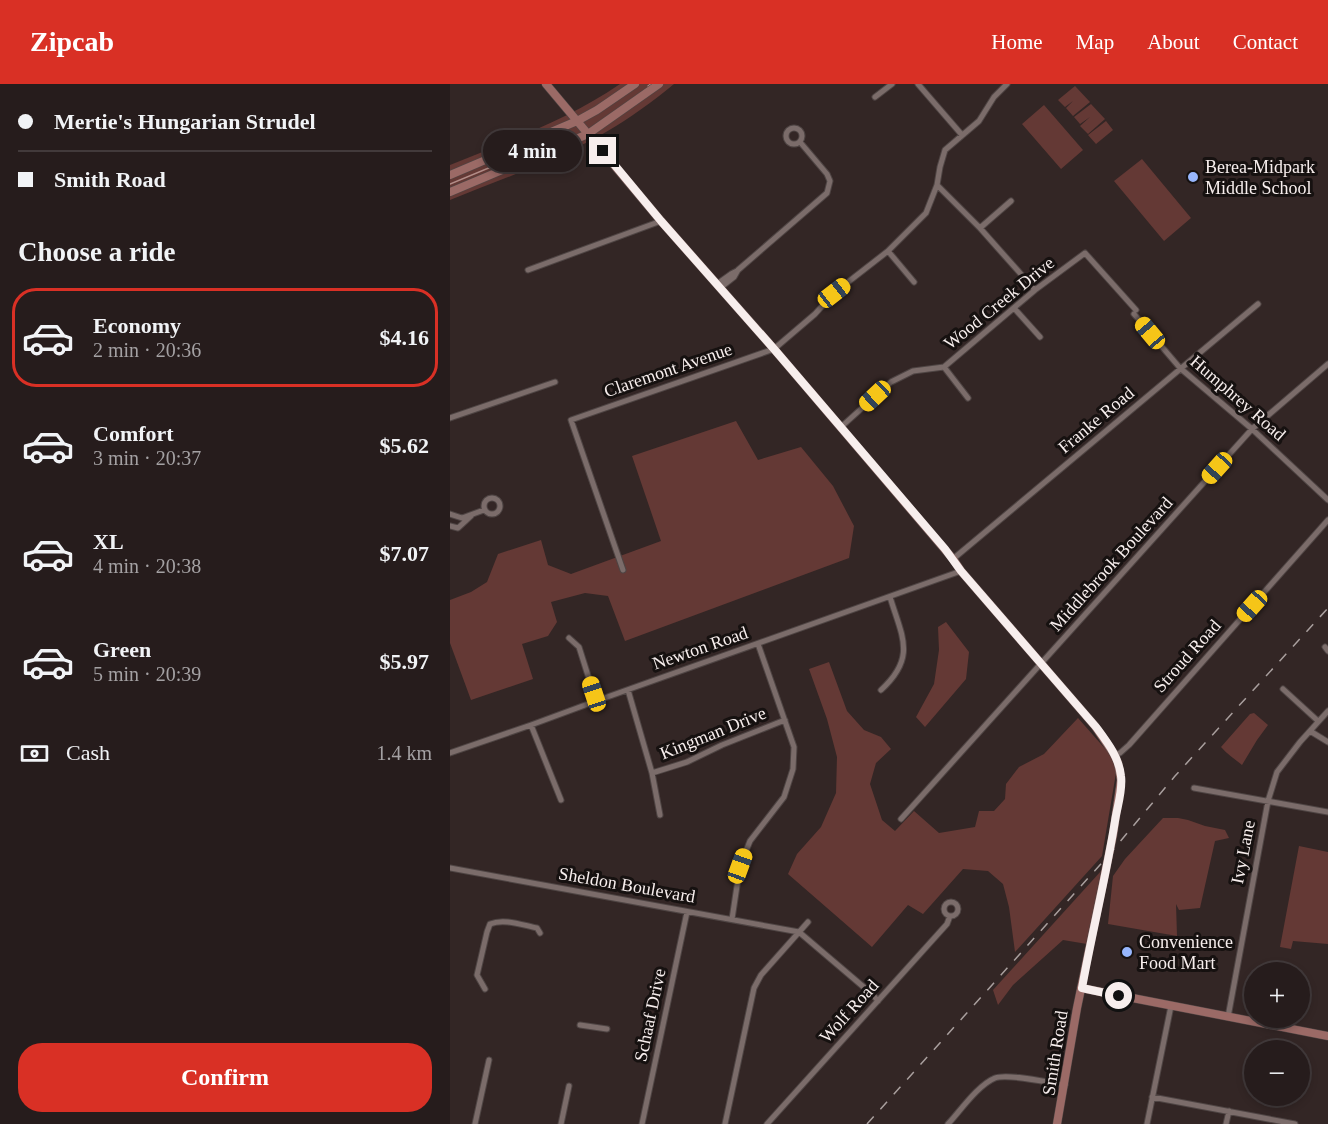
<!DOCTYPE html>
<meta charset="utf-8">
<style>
body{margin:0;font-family:Georgia,serif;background:#322929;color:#f1f3f6;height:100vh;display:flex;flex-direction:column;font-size:22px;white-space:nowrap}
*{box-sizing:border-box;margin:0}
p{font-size:20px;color:#a4a1a3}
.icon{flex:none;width:33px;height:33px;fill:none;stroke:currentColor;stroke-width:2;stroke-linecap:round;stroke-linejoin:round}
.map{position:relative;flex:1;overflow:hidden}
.details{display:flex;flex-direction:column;background:#261c1c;width:450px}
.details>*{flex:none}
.top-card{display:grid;align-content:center;height:132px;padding:0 18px;background:#261c1c}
.tools{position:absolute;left:794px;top:878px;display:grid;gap:12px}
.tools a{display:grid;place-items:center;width:66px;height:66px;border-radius:50%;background:#261c1c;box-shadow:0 3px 9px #0003,0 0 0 2px #423a3b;font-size:30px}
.end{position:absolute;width:27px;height:27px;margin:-14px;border:8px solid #f7eeed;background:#111;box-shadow:0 0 0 3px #111}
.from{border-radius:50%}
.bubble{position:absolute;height:42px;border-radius:21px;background:#261c1c;box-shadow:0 3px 9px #0003,0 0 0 2px #423a3b;font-size:20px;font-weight:700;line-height:42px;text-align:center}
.car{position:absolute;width:18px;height:36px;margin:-18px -9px;border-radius:8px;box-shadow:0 0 4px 2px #0007;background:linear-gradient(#f5c518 24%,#345 0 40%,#f5c518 0 76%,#345 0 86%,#f5c518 0)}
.top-card b{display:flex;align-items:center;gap:21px;height:57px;font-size:22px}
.top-card b+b{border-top:2px solid #423a3b}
.top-card i{width:15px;height:15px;background:#f1f3f6}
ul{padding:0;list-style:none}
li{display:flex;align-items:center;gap:18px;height:99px;margin:0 12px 9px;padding:0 6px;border:3px solid transparent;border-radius:24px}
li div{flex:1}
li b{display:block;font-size:22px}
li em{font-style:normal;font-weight:700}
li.active{border-color:#d93025}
li>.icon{width:54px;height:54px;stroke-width:1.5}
h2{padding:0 18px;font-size:27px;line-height:72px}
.pay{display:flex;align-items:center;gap:15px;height:66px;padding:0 18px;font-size:22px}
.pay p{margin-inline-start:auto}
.button{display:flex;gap:12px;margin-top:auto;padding:12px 18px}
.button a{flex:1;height:69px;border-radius:24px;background:#d93025;color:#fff;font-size:24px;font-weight:700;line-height:69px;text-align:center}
header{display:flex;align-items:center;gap:36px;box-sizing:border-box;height:84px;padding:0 30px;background:#d93025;color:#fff}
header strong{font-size:28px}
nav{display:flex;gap:33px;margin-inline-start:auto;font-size:21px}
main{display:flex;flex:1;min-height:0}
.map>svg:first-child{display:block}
.green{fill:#643935}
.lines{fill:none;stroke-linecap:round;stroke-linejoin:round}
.stream{stroke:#b38d88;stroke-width:1.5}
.street-casing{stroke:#4f4544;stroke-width:7}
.secondary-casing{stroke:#4f4544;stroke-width:9}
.street{stroke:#7b6c6a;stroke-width:5}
.secondary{stroke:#9b6a66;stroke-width:8}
.rail{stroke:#a99f9e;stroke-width:1.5;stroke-dasharray:10 10;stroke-linecap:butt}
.route{stroke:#f7eeed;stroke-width:8}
.poi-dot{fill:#97b6fd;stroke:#161110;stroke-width:2}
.labels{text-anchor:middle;stroke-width:6;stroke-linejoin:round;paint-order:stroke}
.poi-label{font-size:18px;fill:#f7eeed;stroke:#161110;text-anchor:start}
.street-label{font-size:18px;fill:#f7eeed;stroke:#161110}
</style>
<header>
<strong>Zipcab</strong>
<nav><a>Home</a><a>Map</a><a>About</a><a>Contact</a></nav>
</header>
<main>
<section class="details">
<div class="top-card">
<b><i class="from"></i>Mertie's Hungarian Strudel</b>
<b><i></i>Smith Road</b>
</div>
<h2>Choose a ride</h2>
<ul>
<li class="active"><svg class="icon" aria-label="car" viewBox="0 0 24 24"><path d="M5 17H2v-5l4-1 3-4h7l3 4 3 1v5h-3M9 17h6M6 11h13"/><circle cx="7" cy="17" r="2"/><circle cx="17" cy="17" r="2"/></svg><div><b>Economy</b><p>2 min · 20:36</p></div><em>$4.16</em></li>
<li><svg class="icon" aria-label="car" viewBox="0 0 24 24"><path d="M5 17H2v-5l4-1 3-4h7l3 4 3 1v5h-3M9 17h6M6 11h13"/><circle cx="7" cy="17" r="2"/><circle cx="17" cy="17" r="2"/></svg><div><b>Comfort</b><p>3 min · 20:37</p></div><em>$5.62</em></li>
<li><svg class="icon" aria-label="car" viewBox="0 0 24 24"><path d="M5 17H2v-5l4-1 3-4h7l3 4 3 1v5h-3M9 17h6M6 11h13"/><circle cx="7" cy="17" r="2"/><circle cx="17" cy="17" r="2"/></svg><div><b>XL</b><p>4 min · 20:38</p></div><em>$7.07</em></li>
<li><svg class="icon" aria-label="car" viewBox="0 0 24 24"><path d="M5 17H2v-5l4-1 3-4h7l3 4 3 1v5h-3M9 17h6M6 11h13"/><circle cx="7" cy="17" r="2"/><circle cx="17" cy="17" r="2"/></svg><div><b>Green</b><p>5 min · 20:39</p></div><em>$5.97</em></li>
</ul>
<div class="pay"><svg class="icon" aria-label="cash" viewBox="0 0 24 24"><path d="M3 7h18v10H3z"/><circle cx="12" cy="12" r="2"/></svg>Cash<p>1.4 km</p></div>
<div class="button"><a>Confirm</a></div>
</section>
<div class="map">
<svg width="878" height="1040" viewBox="0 0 878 1040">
<rect width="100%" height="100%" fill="#332625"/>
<path class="green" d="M 170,0 L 224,0 C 202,18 180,34 156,48 C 107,76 52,95 0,116 L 0,81 C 58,57 118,36 170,0 Z
M 625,2 L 640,18 L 623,32 L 616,24 L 623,17 L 615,23 L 608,16 Z
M 641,20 L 655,35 L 638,50 L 630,42 L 640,33 L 630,40 L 624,33 Z
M 594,21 L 633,66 L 611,85 L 572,40 Z
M 656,37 L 663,46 L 646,60 L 638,51 Z
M 692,75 L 741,134 L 714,157 L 664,97 Z
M 286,337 L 308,376 L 351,363 L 383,402 L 404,442 L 399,474 L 175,557 L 158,512 L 135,509 L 101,518 L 107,538 L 98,552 L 72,560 L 83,595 L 21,616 L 0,559 L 0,516 L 21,508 L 37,498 L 48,470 L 91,456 L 98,481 L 121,490 L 211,457 L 182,372 Z
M 496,538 L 519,568 L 516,595 L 475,643 L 466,633 L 484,600 L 489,566 L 488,543 Z
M 379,578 L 397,627 L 414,646 L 431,653 L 441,665 L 426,679 L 420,700 L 432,736 L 445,747 L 464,727 L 489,749 L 525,743 L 529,727 L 544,727 L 555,715 L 556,700 L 569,683 L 594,670 L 628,634 L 665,676 L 666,689 L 652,772 L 565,868 L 559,823 L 553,800 L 538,787 L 513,785 L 473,830 L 458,821 L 422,863 L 338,790 L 347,770 L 371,743 L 386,709 L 387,673 L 377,635 L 359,585 Z
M 804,629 L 818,641 L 807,656 L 792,681 C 785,675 777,670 771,663 L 800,630 Z
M 713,734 L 728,734 L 738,736 L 755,742 L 775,746 L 779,754 L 765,757 L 750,824 L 729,826 L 726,820 L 727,852 L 658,840 L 663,792 L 675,775 Z
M 849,762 L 878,768 L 878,860 L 843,857 L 841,865 L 830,863 Z
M 651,787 L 637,860 L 613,856 L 563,901 L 548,921 L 543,906 Z"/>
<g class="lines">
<path class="stream" d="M 198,2 L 201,0
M 0,100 L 118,51"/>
<g class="street-casing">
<path id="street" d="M 468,0 L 512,51
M 425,13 L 442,0
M336 52a8 8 0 1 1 16 0a8 8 0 1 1-16 0Z
M 487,101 L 530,144 L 585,206
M 530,144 L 561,117
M 438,167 L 464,198
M 78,186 L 211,137
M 267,200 L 281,190 L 287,187
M 270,204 L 284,193 L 288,186 L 377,109 L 380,97 L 377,90 L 350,58
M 564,224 L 590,253
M 684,230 L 730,284 L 802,345 L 878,416
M 494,283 L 518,314
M 0,334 L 105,298
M 391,343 L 441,298 L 463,287 L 494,283 L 585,206 L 635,169 L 686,226
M34 422a8 8 0 1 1 16 0a8 8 0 1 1-16 0Z
M 0,430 L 12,434 L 34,426
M 0,442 L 8,444 L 21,432
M 503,475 L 808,220
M 173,486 L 121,336 L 324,265 L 365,230 L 384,209 L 438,167 L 476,129 L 487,101 L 490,83 L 495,66 L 529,37 L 544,13 L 557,0
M 119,554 L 129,563 L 146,617
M 875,563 L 878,567
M 833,605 L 868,637
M 178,606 L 202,689 L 210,731
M 431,606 C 467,573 452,553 440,513
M 81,641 L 111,716
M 860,647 L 878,658
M 0,669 L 81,641 L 146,617 L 511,487
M 664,671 L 670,669 L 679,661 L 878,436
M 202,689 L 237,678 L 272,661 L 335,636
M 744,704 L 878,728
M 451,735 L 802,345 L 878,280
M 0,784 L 349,848 L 423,911 L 428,917
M494 825a7 7 0 1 1 14 0a7 7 0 1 1-14 0Z
M 282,835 L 290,782 L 300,757 L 334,713 L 343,685 L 344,663 L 308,560
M 35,905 L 27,891 L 37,848 L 40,840 C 54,834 72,841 87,844 L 90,849
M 778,933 L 818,717 L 827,688 L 850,658 L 878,627
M 130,941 L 157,945
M 702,1013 L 845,1040
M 25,1040 L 39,976
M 111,1040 L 119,1002
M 192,1040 L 237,828
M 275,1040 L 304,904 L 311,891 L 358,838
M 317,1040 L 497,840 L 500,832
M 498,1040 C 511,1026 528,1001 545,994 C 558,989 600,999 615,1001
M 697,1040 L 721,922
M 776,1040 L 779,1027"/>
</g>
<g class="secondary-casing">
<path id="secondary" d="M 96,0 L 211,137 L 324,265 L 503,475 L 511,487 L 645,642 L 664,670 L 668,679 L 671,696 L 663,751 L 627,924 L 607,1040
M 0,91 L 127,37 L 147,26 L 185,0
M 0,108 L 138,50 L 209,0
M 631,904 L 878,952"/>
</g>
<use href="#street" class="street"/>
<use href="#secondary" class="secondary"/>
<path class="rail" d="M 417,1040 L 658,772 L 725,692 L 878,524"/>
</g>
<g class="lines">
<path class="route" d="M 153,67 L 211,137 L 324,265 L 495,465 L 511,487 L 646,643 C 657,658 669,673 671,692 C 673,707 667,723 665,737 C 656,793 642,848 632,904 L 669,912"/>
</g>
<g class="poi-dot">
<circle cx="743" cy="93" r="6"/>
<circle cx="677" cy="868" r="6"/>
</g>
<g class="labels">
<g class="poi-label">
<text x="755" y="89">Berea-Midpark<tspan x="755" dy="21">Middle School</tspan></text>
<text x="689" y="864">Convenience<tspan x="689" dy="21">Food Mart</tspan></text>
</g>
<g class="street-label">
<text transform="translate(549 219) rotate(-39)" y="6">Wood Creek Drive</text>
<text transform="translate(218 286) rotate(-19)" y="6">Claremont Avenue</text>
<text transform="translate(788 314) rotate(41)" y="6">Humphrey Road</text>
<text transform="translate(646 336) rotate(-40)" y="6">Franke Road</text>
<text transform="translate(661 480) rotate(-48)" y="6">Middlebrook Boulevard</text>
<text transform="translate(250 564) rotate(-19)" y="6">Newton Road</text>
<text transform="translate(737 572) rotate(-48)" y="6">Stroud Road</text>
<text transform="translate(263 649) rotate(-22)" y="6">Kingman Drive</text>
<text transform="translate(793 768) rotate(-79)" y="6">Ivy Lane</text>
<text transform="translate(177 801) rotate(10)" y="6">Sheldon Boulevard</text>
<text transform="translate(399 927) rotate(-48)" y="6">Wolf Road</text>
<text transform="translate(200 931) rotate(-78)" y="6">Schaaf Drive</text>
<text transform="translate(605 969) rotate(-81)" y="6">Smith Road</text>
</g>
</g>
</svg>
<div class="tools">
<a>+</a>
<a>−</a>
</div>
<i class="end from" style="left:669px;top:912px"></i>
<i class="end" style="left:153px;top:67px"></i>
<div class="bubble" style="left:33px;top:46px;width:99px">4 min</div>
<i class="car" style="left:384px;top:209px;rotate:52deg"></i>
<i class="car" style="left:700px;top:249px;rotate:320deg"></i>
<i class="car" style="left:425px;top:312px;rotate:227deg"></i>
<i class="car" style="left:767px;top:384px;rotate:222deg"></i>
<i class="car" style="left:802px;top:522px;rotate:222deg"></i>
<i class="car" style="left:144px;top:610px;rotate:342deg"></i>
<i class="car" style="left:290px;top:782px;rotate:20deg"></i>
</div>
</main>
